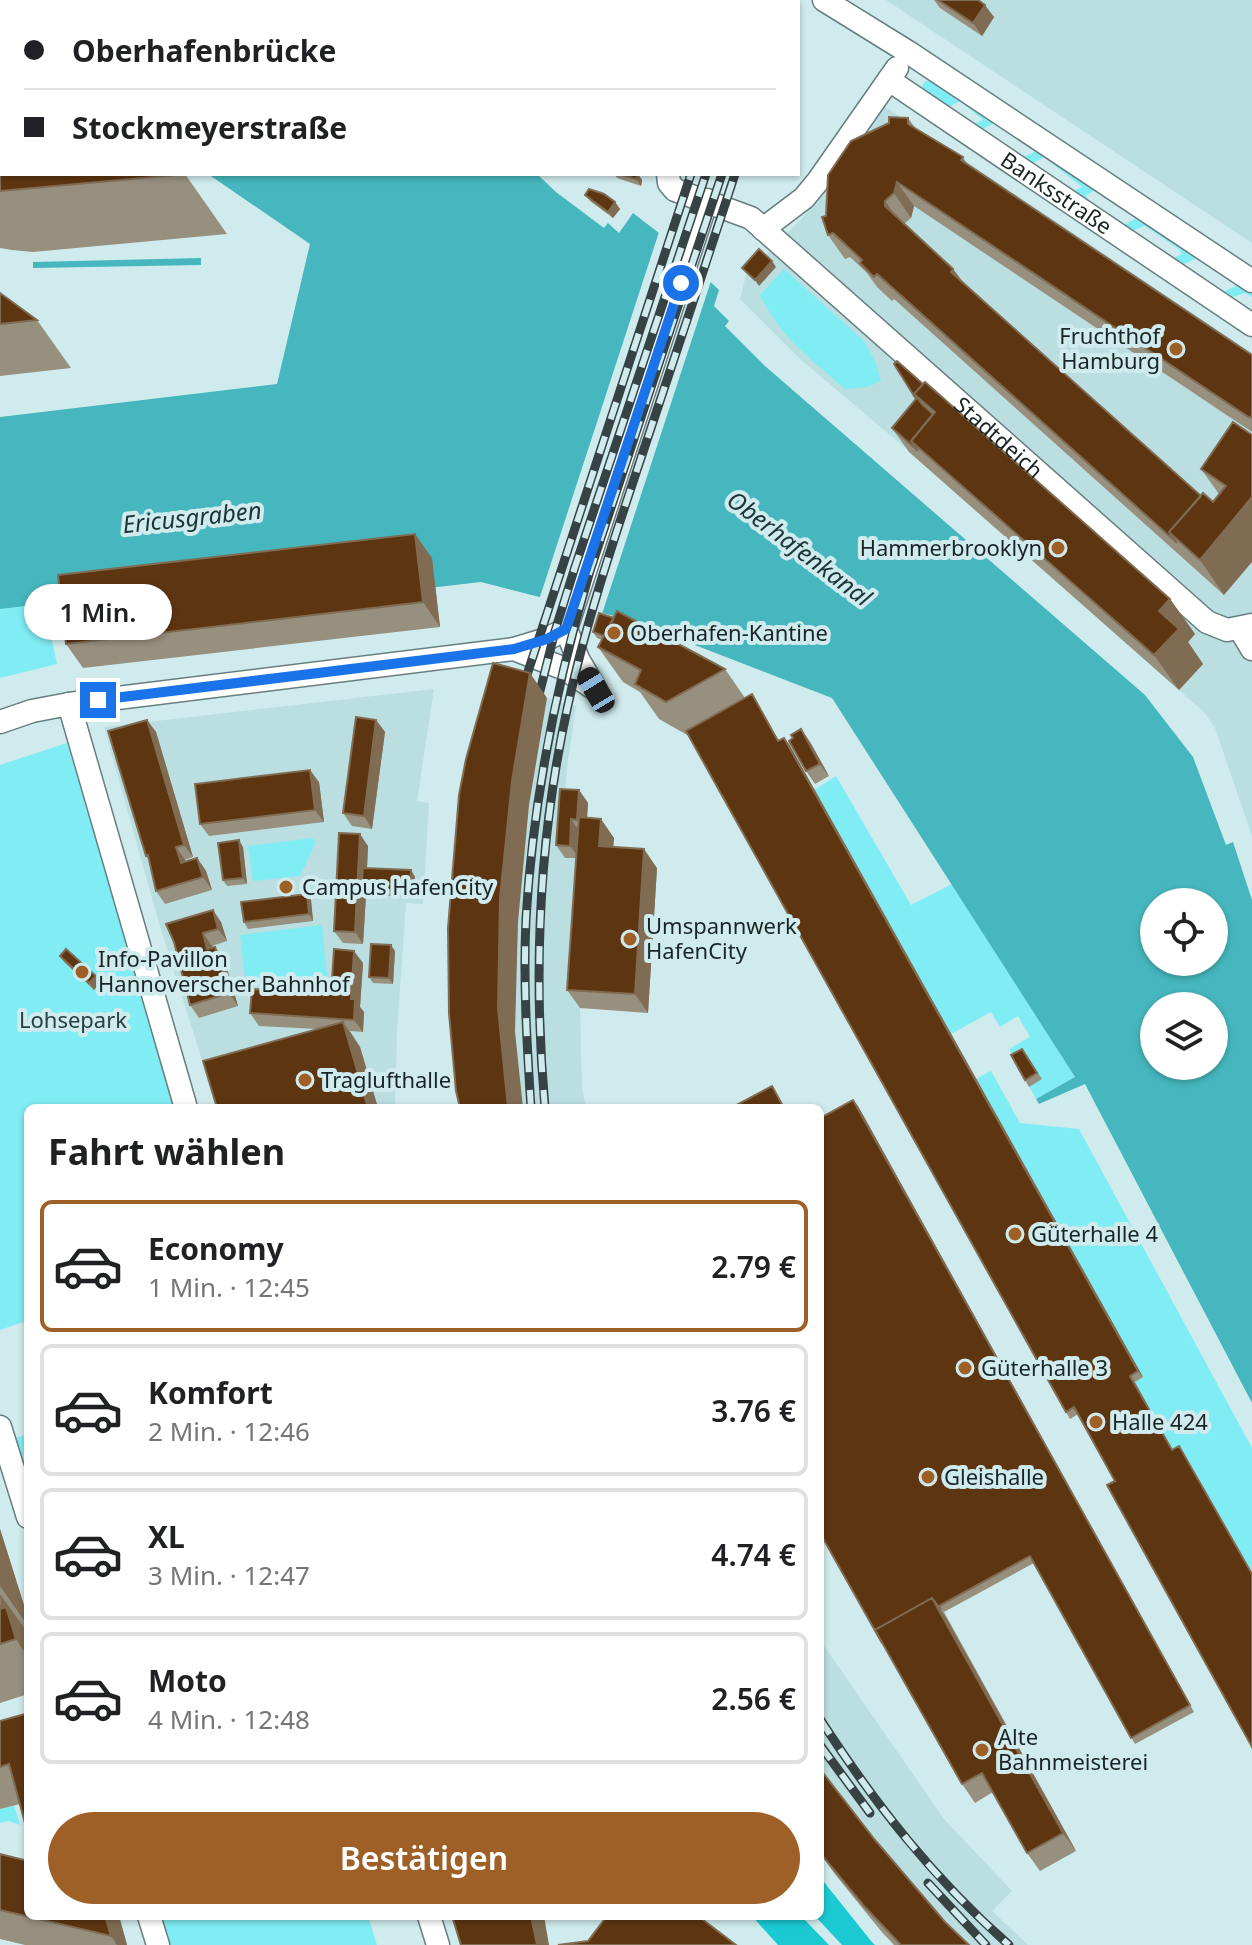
<!DOCTYPE html>
<html lang="de">
<meta charset="utf-8">
<style>
body{margin:0;font-family:"Noto Sans",sans-serif;background:#f2f2f2;color:#202124;height:100vh;display:flex;flex-direction:column;font-size:30px;white-space:nowrap}
*{box-sizing:border-box;margin:0}
p{font-size:26px;color:#757577}
.icon{flex:none;width:44px;height:44px;fill:none;stroke:currentColor;stroke-width:2;stroke-linecap:round;stroke-linejoin:round}
.map{position:relative;flex:1;overflow:hidden}
.side{position:absolute;left:24px;top:1104px;width:800px;height:816px;display:flex;flex-direction:column;background:#fff;border-radius:12px;box-shadow:0 2px 6px #0004}
.side>*{flex:none}
.hud{position:absolute;left:0px;top:0px;width:800px;height:176px;box-shadow:0 2px 6px #0004;display:grid;align-content:center;height:176px;padding:0 24px;background:#fff}
.buttons{position:absolute;left:1140px;top:888px;display:grid;gap:16px}
.buttons a{display:grid;place-items:center;width:88px;height:88px;border-radius:50%;background:#fff;box-shadow:0 2px 6px #0004;font-size:40px}
.end{position:absolute;width:36px;height:36px;margin:-18px;border:10px solid #1a73e8;background:#fff;box-shadow:0 0 0 4px #fff}
.from{border-radius:50%}
.bubble{position:absolute;height:56px;border-radius:28px;background:#fff;box-shadow:0 2px 6px #0004;font-size:26px;font-weight:600;line-height:56px;text-align:center}
.car{position:absolute;width:24px;height:48px;margin:-24px -12px;border-radius:10px;box-shadow:0 0 6px 2px #0007;background:linear-gradient(#222 24%,#8ab4d8 0 40%,#222 0 76%,#8ab4d8 0 86%,#222 0)}
.hud b{display:flex;align-items:center;gap:28px;height:76px;font-size:30px}
.hud b+b{border-top:2px solid #e0e0e0}
.hud i{width:20px;height:20px;background:#202124}
ul{padding:0;list-style:none}
li{display:flex;align-items:center;gap:24px;height:132px;margin:0 16px 12px;padding:0 8px;border:4px solid #e0e0e0;border-radius:12px}
li div{flex:1}
li b{display:block;font-size:30px}
li em{font-style:normal;font-weight:600}
li.selected{border-color:#9f6027}
li>.icon{width:72px;height:72px;stroke-width:1.5}
h2{padding:0 24px;font-size:36px;line-height:96px}
.cta{display:flex;gap:16px;margin-top:auto;padding:16px 24px}
.cta a{flex:1;height:92px;border-radius:48px;background:#9f6027;color:#fff;font-size:32px;font-weight:600;line-height:92px;text-align:center}
.map>svg:first-child{display:block}
.built{fill:#bbdee1}
.green{fill:#80ecf3}
.forest{fill:#1bc9d3}
.water{fill:#46b7be;fill-rule:evenodd}
.pier{fill:#d0ebed}
.lines{fill:none;stroke-linecap:round;stroke-linejoin:round}
.minor-casing{stroke:#667e80;stroke-width:25}
.minor{stroke:#fff;stroke-width:22}
.rail-casing{stroke:#364244;stroke-width:9}
.rail{stroke:#d0ebed;stroke-width:6;stroke-dasharray:18;stroke-linecap:butt}
.wall{fill:#97907f}
.shaded-wall{fill:#806c53}
.building{fill:#5e3511;stroke:#806c53;stroke-width:2}
.route{stroke:#1a73e8;stroke-width:10}
.poi-dot{fill:#9f6027;stroke:#d0ebed;stroke-width:3}
.labels{text-anchor:middle;stroke-width:8;stroke-linejoin:round;paint-order:stroke}
.street-label{font-size:22px;fill:#1a2425;stroke:#d0ebed}
.poi-label{font-size:22px;fill:#1a2425;stroke:#d0ebed;text-anchor:start}
.park-label{font-size:22px;fill:#253f40;stroke:#d0ebed}
.water-label{font-size:24px;font-style:italic;fill:#1b3436;stroke:#d0ebed}
</style>
<div class="map">
<svg width="1252" height="1945" viewBox="0 0 1252 1945">
<rect width="100%" height="100%" fill="#d0ebed"/>
<path class="built" d="M 886,0 L 1252,0 L 1252,243 L 919,22 Z
M 881,104 L 1252,353 L 1252,836 L 1215,728 L 1205,713 L 917,458 L 799,358 L 740,299 L 746,275 L 807,213 Z
M 511,688 L 576,706 L 567,767 L 562,841 L 565,858 L 590,859 L 580,1008 L 582,1088 L 586,1108 L 473,1108 Z
M 434,689 L 417,801 L 429,803 L 423,904 L 406,903 L 397,1032 L 395,1108 L 217,1108 L 159,923 L 104,727 Z
M 820,1640 L 944,1819 L 1012,1891 L 992,1911 L 1028,1945 L 894,1945 L 820,1853 Z"/>
<path class="green" d="M 934,80 L 997,122 L 984,128 L 986,132 L 1024,157 L 1038,150 L 1097,189 L 1086,195 L 1089,202 L 1124,225 L 1138,217 L 1199,257 L 1184,264 L 1188,268 L 1223,292 L 1240,284 L 1252,292 L 1252,297 L 1245,293 L 1227,299 L 1170,260 L 1182,254 L 1179,249 L 1145,226 L 1128,232 L 1068,193 L 1082,187 L 1044,157 L 1029,165 L 970,126 L 983,120 L 960,101 L 945,109 L 921,89 L 925,81 Z
M 784,269 L 864,341 L 876,363 L 881,381 L 868,387 L 845,389 C 809,357 782,339 760,295 Z
M 44,604 L 57,664 L 0,678 L 0,609 Z
M 67,743 L 175,1108 L 28,1108 L 28,1331 L 23,1322 L 0,1330 L 0,765 Z
M 836,776 L 911,905 L 952,884 L 1075,1077 L 1036,1099 L 1009,1049 L 1030,1037 L 1018,1016 L 1000,1027 L 991,1012 L 951,1034 L 814,790 Z
M 312,838 L 316,842 L 300,876 L 253,881 L 248,846 Z
M 322,925 L 327,976 L 246,986 L 240,935 Z
M 991,1071 L 1020,1123 L 1079,1129 L 1252,1448 L 1252,1572 L 1184,1453 L 1176,1457 L 1135,1382 L 1142,1377 L 976,1079 Z
M 28,1434 L 28,1483 L 15,1438 Z
M 14,1805 L 20,1825 L 9,1821 L 0,1823 L 0,1809 Z
M 158,1916 L 368,1916 L 377,1945 L 166,1945 Z"/>
<path class="forest" d="M 820,1877 L 871,1941 L 875,1945 L 842,1945 L 815,1916 L 820,1916 Z
M 752,1916 L 801,1916 L 829,1945 L 778,1945 Z"/>
<path class="water" d="M 0,0 L 297,0 L 300,2 L 2,2 L 2,34 Z
M 208,174 L 537,174 L 556,192 L 604,228 L 608,223 L 619,233 L 633,213 L 659,233 L 719,290 L 714,306 L 729,321 L 725,326 L 765,366 L 1145,695 L 1193,757 L 1226,845 L 1233,842 L 1252,900 L 1252,1403 L 1085,1084 L 1039,1104 L 1036,1099 L 1075,1077 L 832,698 L 630,620 L 481,582 L 49,632 L 44,604 L 0,609 L 0,417 L 277,384 L 310,244 ZM 1154,902 L 1214,902 L 1214,962 L 1154,962 ZM 1154,1006 L 1214,1006 L 1214,1066 L 1154,1066 Z
M 201,258 L 201,265 L 33,268 L 33,262 Z"/>
<path class="pier" d="M 660,229 L 712,278 L 601,617 L 539,600 Z"/>
<g class="lines">
<g class="minor-casing">
<g id="minor">
<path d="M 824,0 L 908,52 L 1252,281"/>
<path d="M 724,2 L 725,0"/>
<path id="s1" d="M 889,80 L 1252,325"/>
<path id="s2" d="M 668,174 L 669,183 L 675,190 L 751,218 L 1207,622 L 1227,630 L 1252,625"/>
<path d="M 763,229 L 804,198 L 818,181 L 897,68"/>
<path d="M 1240,629 L 1252,649"/>
<path d="M 514,649 L 565,669 L 592,687"/>
<path d="M 596,690 L 578,659 L 566,629 L 707,200"/>
<path d="M 69,704 L 186,1108"/>
<path d="M 0,722 L 32,711 L 69,704 L 514,649 L 547,639 L 566,629"/>
<path d="M 0,1427 L 28,1517"/>
<path d="M 149,1916 L 158,1945"/>
<path d="M 429,1916 L 438,1945"/>
</g>
</g>
<use href="#minor" class="minor"/>
<g class="rail-casing">
<path id="rail" d="M 748,2 L 749,0
M 762,2 L 763,0
M 778,2 L 779,0
M 792,2 L 793,0
M 521,693 L 691,174
M 535,711 L 555,631 L 575,567 L 706,174
M 531,1108 C 527,1045 523,982 526,919 C 533,800 556,685 590,571 L 722,174
M 545,1108 C 533,974 539,836 568,705 C 586,622 613,542 640,461 C 672,365 704,270 735,174
M 820,1719 C 875,1804 933,1878 1009,1945
M 820,1745 L 870,1813
M 928,1883 L 986,1945"/>
</g>
<use href="#rail" class="rail"/>
</g>
<path class="wall" d="M 934,0 L 978,0 L 994,17 L 982,36 L 940,8 Z
M 0,49 L 185,174 L 227,234 L 33,252 L 12,250 L 0,248 Z
M 908,118 L 916,129 L 963,157 L 967,164 L 1252,355 L 1252,432 L 914,206 L 911,218 L 904,224 L 953,269 L 964,283 L 1201,496 L 1213,502 L 1219,494 L 1201,469 L 1233,422 L 1224,595 L 894,299 L 892,301 L 877,287 L 867,273 L 850,257 L 845,259 L 828,235 L 826,216 Z
M 614,174 L 638,174 L 642,180 L 641,186 L 617,178 Z
M 585,195 L 615,202 L 620,209 L 613,218 L 590,201 Z
M 0,293 L 37,320 L 71,368 L 0,376 Z
M 894,364 L 1170,599 L 1195,634 L 1188,642 L 1203,664 L 1179,690 L 909,452 L 892,428 L 916,399 Z
M 432,558 L 440,627 L 83,668 L 66,644 Z
M 593,632 L 725,669 L 745,698 L 752,694 L 779,741 L 789,744 L 1143,1377 L 1135,1382 L 1172,1450 L 1179,1446 L 1183,1453 L 1252,1573 L 1252,1747 L 1115,1481 L 1078,1414 L 1070,1419 L 1066,1412 L 689,736 L 659,719 L 640,692 L 623,682 L 598,647 L 602,640 L 597,638 Z
M 147,720 L 156,732 L 193,857 L 185,860 L 185,862 L 197,858 L 206,871 L 212,890 L 165,904 L 156,891 L 150,862 L 146,856 Z
M 376,720 L 385,732 L 372,829 L 352,826 L 343,813 Z
M 793,738 L 810,742 L 829,776 L 815,784 L 806,771 Z
M 319,782 L 324,822 L 209,836 L 200,824 Z
M 579,790 L 588,803 L 587,818 L 614,838 L 613,847 L 657,868 L 648,1013 L 580,1008 L 567,990 L 576,858 L 565,858 L 556,845 Z
M 368,846 L 367,868 L 411,870 L 415,877 L 414,897 L 366,895 L 363,944 L 343,943 L 334,931 Z
M 243,847 L 247,884 L 227,886 L 223,880 Z
M 311,900 L 313,921 L 248,929 L 244,922 Z
M 221,922 L 227,941 L 212,946 L 224,959 L 238,1006 L 199,1018 L 190,1005 L 174,942 Z
M 395,951 L 393,984 L 373,983 L 369,977 Z
M 60,956 L 96,976 L 100,982 L 94,990 L 64,962 Z
M 363,963 L 360,1007 L 364,1012 L 363,1032 L 350,1031 L 360,1047 L 378,1108 L 217,1108 L 318,1029 L 259,1026 L 250,1013 L 331,994 Z
M 1022,1049 L 1042,1079 L 1029,1087 L 1025,1080 Z
M 858,1106 L 1194,1712 L 1135,1744 L 1034,1563 L 944,1612 L 1076,1851 L 1040,1871 L 1027,1853 L 993,1792 L 975,1803 L 962,1784 Z
M 0,1529 L 28,1618 L 28,1694 L 0,1703 Z
M 0,1721 L 20,1804 L 0,1809 Z
M 875,1840 L 945,1922 L 969,1945 L 894,1945 L 881,1931 L 834,1873 L 820,1853 Z
M 0,1854 L 119,1916 L 127,1945 L 25,1945 L 0,1939 Z"/>
<path class="shaded-wall" d="M 578,0 L 611,0 L 610,2 L 577,2 Z
M 985,5 L 994,17 L 982,36 L 973,23 Z
M 638,174 L 642,180 L 641,186 L 636,179 Z
M 897,182 L 914,206 L 911,218 L 894,193 Z
M 885,201 L 902,225 L 885,206 Z
M 615,202 L 620,209 L 613,218 L 608,212 Z
M 772,261 L 776,267 L 759,286 L 755,280 Z
M 953,269 L 970,293 L 951,272 Z
M 1252,497 L 1252,562 L 1224,595 L 1200,560 Z
M 415,534 L 432,558 L 440,627 L 423,602 Z
M 1170,599 L 1195,634 L 1188,642 L 1203,664 L 1179,690 L 1154,655 L 1159,611 Z
M 530,673 L 547,698 L 529,805 L 518,922 L 515,1032 L 523,1108 L 508,1108 L 498,1008 L 500,898 L 512,781 Z
M 147,720 L 156,732 L 193,857 L 184,845 Z
M 376,720 L 385,732 L 372,829 L 364,816 Z
M 801,729 L 810,742 L 829,776 L 820,764 Z
M 784,738 L 789,744 L 1143,1377 L 1138,1371 Z
M 310,770 L 319,782 L 324,822 L 315,810 Z
M 579,790 L 588,803 L 586,832 L 577,820 Z
M 571,819 L 580,832 L 579,858 L 570,846 Z
M 601,819 L 614,838 L 612,864 L 599,846 Z
M 360,834 L 368,846 L 366,889 L 361,888 L 366,895 L 363,944 L 355,932 Z
M 239,840 L 243,847 L 247,884 L 243,878 Z
M 176,847 L 185,860 L 189,876 L 181,863 Z
M 644,849 L 657,868 L 648,1013 L 635,994 Z
M 197,858 L 206,871 L 212,890 L 203,877 Z
M 411,870 L 415,877 L 414,897 L 410,891 Z
M 307,894 L 311,900 L 313,921 L 309,914 Z
M 213,910 L 221,922 L 227,941 L 218,929 Z
M 203,933 L 212,946 L 216,962 L 207,949 Z
M 391,945 L 395,951 L 393,984 L 389,978 Z
M 215,947 L 224,959 L 238,1006 L 229,993 Z
M 354,951 L 363,963 L 360,1007 L 364,1012 L 363,1032 L 354,1020 L 351,999 Z
M 96,976 L 100,982 L 94,990 L 89,983 Z
M 343,1022 L 360,1047 L 378,1108 L 368,1108 Z
M 853,1100 L 858,1106 L 1194,1712 L 1190,1705 Z
M 0,1529 L 28,1618 L 28,1626 L 0,1586 Z
M 0,1594 L 27,1632 L 28,1657 L 16,1639 L 1,1609 Z
M 932,1598 L 945,1616 L 1076,1851 L 1063,1833 Z
M 105,1916 L 119,1916 L 127,1945 L 117,1945 L 111,1936 Z
M 531,1916 L 544,1916 L 549,1945 L 537,1945 Z"/>
<path class="building" d="M 396,0 L 578,0 L 577,2 L 399,2 Z
M 938,0 L 978,0 L 985,5 L 973,23 Z
M 0,49 L 2,50 L 2,174 L 186,174 L 0,191 Z
M 889,117 L 908,118 L 908,124 L 963,157 L 961,160 L 1252,355 L 1252,415 L 1250,418 L 897,182 L 894,193 L 885,201 L 885,206 L 953,269 L 951,272 L 1201,496 L 1169,532 L 1177,543 L 877,274 L 874,277 L 860,263 L 862,260 L 833,233 L 828,235 L 822,217 L 826,216 L 828,175 L 851,141 L 889,123 Z
M 619,174 L 638,174 L 636,179 Z
M 589,189 L 604,194 L 615,202 L 608,212 L 585,195 Z
M 759,249 L 772,261 L 755,280 L 742,268 Z
M 0,293 L 37,320 L 0,324 Z
M 897,361 L 923,384 L 914,394 L 922,404 L 933,414 L 911,441 L 918,451 L 892,428 L 916,399 L 894,364 Z
M 925,382 L 1170,599 L 1159,611 L 1179,629 L 1154,655 L 911,441 L 935,412 L 914,394 Z
M 1233,422 L 1252,435 L 1252,497 L 1200,560 L 1169,532 L 1203,493 L 1213,502 L 1226,486 L 1201,469 Z
M 415,534 L 423,602 L 66,644 L 58,575 Z
M 617,611 L 725,669 L 666,702 L 635,684 L 641,670 L 598,647 Z
M 599,613 L 614,618 L 604,636 L 593,632 Z
M 493,663 L 530,673 L 512,781 L 500,898 L 498,1008 L 508,1108 L 460,1108 L 456,1091 L 449,1013 L 448,928 L 459,795 L 466,759 Z
M 752,694 L 778,741 L 784,738 L 1138,1371 L 1130,1376 L 1172,1450 L 1179,1446 L 1252,1574 L 1252,1747 L 1107,1485 L 1115,1481 L 1074,1407 L 1066,1412 L 686,731 Z
M 356,717 L 376,720 L 364,816 L 343,813 Z
M 147,720 L 184,845 L 176,847 L 181,863 L 197,858 L 203,877 L 156,891 L 148,855 L 146,856 L 108,731 Z
M 801,729 L 820,764 L 806,771 L 789,741 L 793,738 L 791,735 Z
M 310,770 L 315,810 L 200,824 L 195,784 Z
M 560,789 L 579,790 L 577,820 L 571,819 L 570,846 L 556,845 Z
M 579,817 L 601,819 L 599,846 L 644,849 L 635,994 L 567,990 Z
M 339,833 L 360,834 L 355,932 L 334,931 Z
M 239,840 L 243,878 L 223,880 L 218,843 Z
M 363,868 L 411,870 L 410,891 L 361,888 Z
M 307,894 L 309,914 L 244,922 L 241,902 Z
M 213,910 L 218,929 L 203,933 L 207,949 L 215,947 L 229,993 L 190,1005 L 174,942 L 166,924 Z
M 371,944 L 391,945 L 389,978 L 369,977 Z
M 66,949 L 96,976 L 89,983 L 60,956 Z
M 334,949 L 354,951 L 351,999 L 355,999 L 354,1020 L 250,1013 L 252,989 L 331,994 Z
M 343,1022 L 368,1108 L 217,1108 L 203,1061 Z
M 1022,1049 L 1037,1073 L 1025,1080 L 1011,1055 Z
M 772,1086 L 784,1108 L 731,1108 Z
M 853,1100 L 1190,1705 L 1131,1738 L 1030,1556 L 939,1606 L 941,1610 L 932,1598 L 875,1630 L 882,1643 L 820,1533 L 820,1118 Z
M 932,1598 L 1063,1833 L 1027,1853 L 982,1773 L 962,1784 L 875,1630 Z
M 0,1605 L 1,1609 L 6,1607 L 16,1639 L 0,1644 Z
M 28,1713 L 28,1834 L 9,1764 L 0,1767 L 0,1721 Z
M 820,1769 L 875,1840 L 945,1922 L 969,1945 L 901,1945 L 864,1906 L 820,1853 Z
M 0,1854 L 28,1861 L 28,1916 L 105,1916 L 111,1936 L 0,1910 Z
M 452,1916 L 531,1916 L 537,1945 L 461,1945 Z
M 607,1916 L 698,1916 L 736,1945 L 558,1945 L 588,1941 Z"/>
<g class="lines">
<path class="route" d="M 98,700 L 514,649 L 547,639 L 566,629 L 681,283"/>
</g>
<g class="poi-dot">
<circle cx="1176" cy="349" r="8"/>
<circle cx="1058" cy="548" r="8"/>
<circle cx="614" cy="633" r="8"/>
<circle cx="286" cy="887" r="8"/>
<circle cx="630" cy="939" r="8"/>
<circle cx="82" cy="972" r="8"/>
<circle cx="305" cy="1080" r="8"/>
<circle cx="1015" cy="1234" r="8"/>
<circle cx="965" cy="1368" r="8"/>
<circle cx="1096" cy="1422" r="8"/>
<circle cx="928" cy="1477" r="8"/>
<circle cx="982" cy="1750" r="8"/>
</g>
<g class="labels">
<g class="street-label">
<text dy="8" stroke="none"><textPath href="#s1" startOffset="202">Banksstraße</textPath></text>
<text dy="8" stroke="none"><textPath href="#s2" startOffset="430">Stadtdeich</textPath></text>
</g>
<g class="poi-label">
<text x="1160" y="344" text-anchor="end">Fruchthof<tspan x="1160" dy="25">Hamburg</tspan></text>
<text x="1042" y="556" text-anchor="end">Hammerbrooklyn</text>
<text x="630" y="641">Oberhafen-Kantine</text>
<text x="302" y="895">Campus HafenCity</text>
<text x="646" y="934">Umspannwerk<tspan x="646" dy="25">HafenCity</tspan></text>
<text x="98" y="967">Info-Pavillon<tspan x="98" dy="25">Hannoverscher Bahnhof</tspan></text>
<text x="321" y="1088">Traglufthalle</text>
<text x="1031" y="1242">Güterhalle 4</text>
<text x="981" y="1376">Güterhalle 3</text>
<text x="1112" y="1430">Halle 424</text>
<text x="944" y="1485">Gleishalle</text>
<text x="998" y="1745">Alte<tspan x="998" dy="25">Bahnmeisterei</tspan></text>
</g>
<g class="park-label">
<text x="73" y="1028">Lohsepark</text>
</g>
<g class="water-label">
<text transform="translate(192 518) rotate(-6)" y="8">Ericusgraben</text>
<text transform="translate(799 549) rotate(37)" y="8">Oberhafenkanal</text>
</g>
</g>
</svg>
<div class="buttons">
<a><svg class="icon" aria-label="locate" viewBox="0 0 24 24"><circle cx="12" cy="12" r="6"/><path d="M12 2v4M12 18v4M2 12h4M18 12h4"/></svg></a>
<a><svg class="icon" aria-label="layers" viewBox="0 0 24 24"><path d="M12 4l9 5-9 5-9-5zM3 14l9 5 9-5"/></svg></a>
</div>
<i class="end from" style="left:681px;top:283px"></i>
<i class="end" style="left:98px;top:700px"></i>
<div class="bubble" style="left:24px;top:584px;width:148px">1 Min.</div>
<i class="car" style="left:596px;top:690px;rotate:329deg"></i>
<div class="hud">
<b><i class="from"></i>Oberhafenbrücke</b>
<b><i></i>Stockmeyerstraße</b>
</div>
<section class="side">
<h2>Fahrt wählen</h2>
<ul>
<li class="selected"><svg class="icon" aria-label="car" viewBox="0 0 24 24"><path d="M5 17H2v-5l4-1 3-4h7l3 4 3 1v5h-3M9 17h6M6 11h13"/><circle cx="7" cy="17" r="2"/><circle cx="17" cy="17" r="2"/></svg><div><b>Economy</b><p>1 Min. · 12:45</p></div><em>2.79 €</em></li>
<li><svg class="icon" aria-label="car" viewBox="0 0 24 24"><path d="M5 17H2v-5l4-1 3-4h7l3 4 3 1v5h-3M9 17h6M6 11h13"/><circle cx="7" cy="17" r="2"/><circle cx="17" cy="17" r="2"/></svg><div><b>Komfort</b><p>2 Min. · 12:46</p></div><em>3.76 €</em></li>
<li><svg class="icon" aria-label="car" viewBox="0 0 24 24"><path d="M5 17H2v-5l4-1 3-4h7l3 4 3 1v5h-3M9 17h6M6 11h13"/><circle cx="7" cy="17" r="2"/><circle cx="17" cy="17" r="2"/></svg><div><b>XL</b><p>3 Min. · 12:47</p></div><em>4.74 €</em></li>
<li><svg class="icon" aria-label="car" viewBox="0 0 24 24"><path d="M5 17H2v-5l4-1 3-4h7l3 4 3 1v5h-3M9 17h6M6 11h13"/><circle cx="7" cy="17" r="2"/><circle cx="17" cy="17" r="2"/></svg><div><b>Moto</b><p>4 Min. · 12:48</p></div><em>2.56 €</em></li>
</ul>
<div class="cta"><a>Bestätigen</a></div>
</section>
</div>
